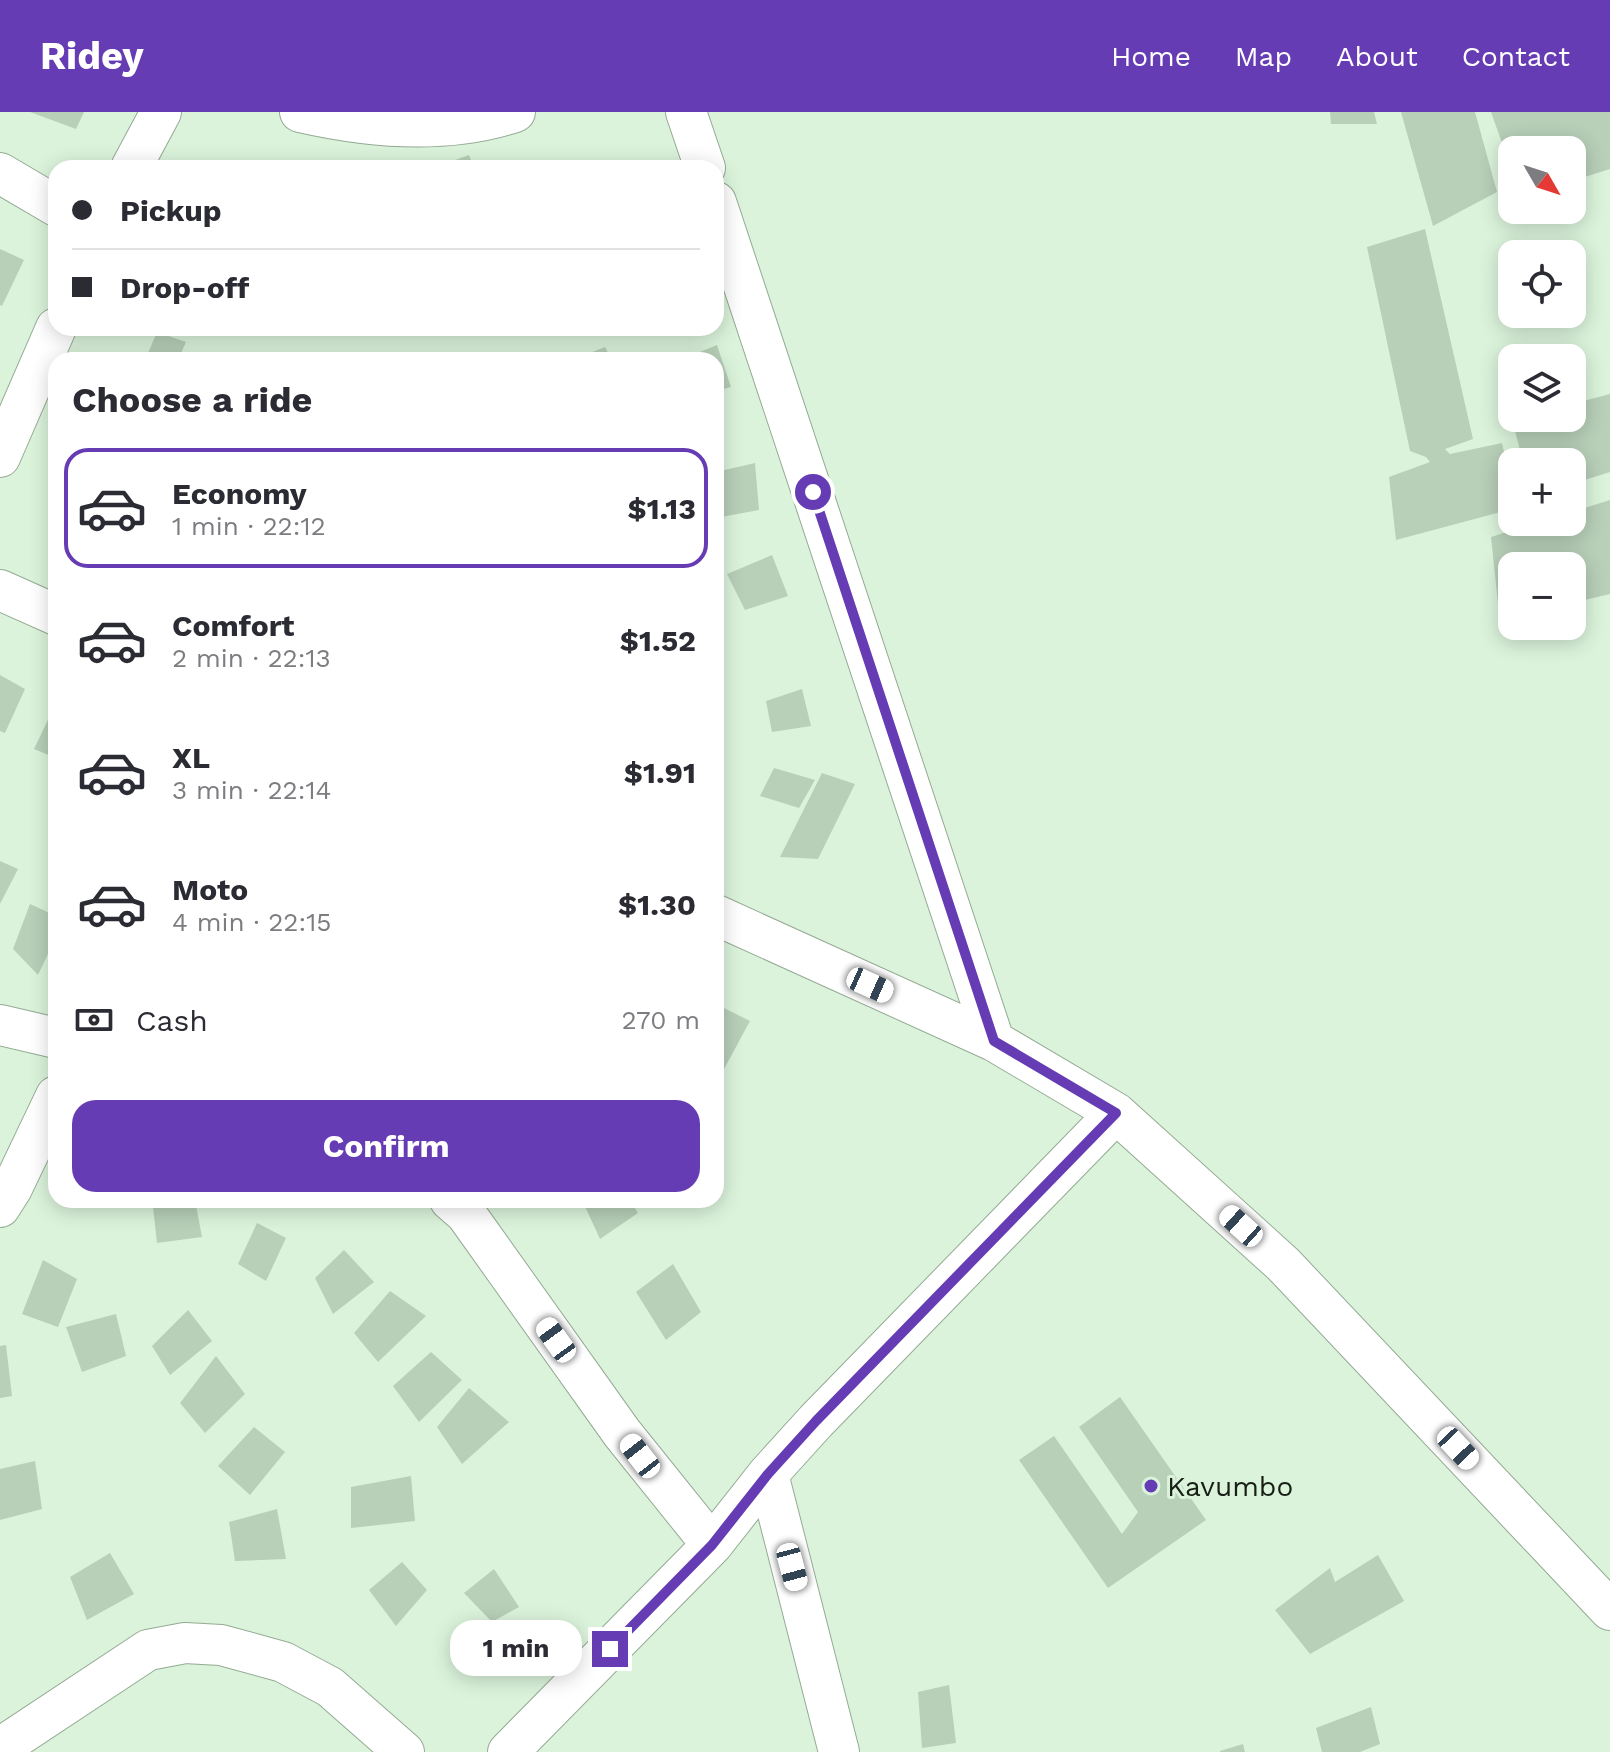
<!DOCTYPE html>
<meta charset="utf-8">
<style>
body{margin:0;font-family:"Work Sans",sans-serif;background:#f2f2f3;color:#2b2b33;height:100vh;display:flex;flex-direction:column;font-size:30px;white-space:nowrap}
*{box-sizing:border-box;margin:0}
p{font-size:26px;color:#7c7c81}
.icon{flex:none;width:44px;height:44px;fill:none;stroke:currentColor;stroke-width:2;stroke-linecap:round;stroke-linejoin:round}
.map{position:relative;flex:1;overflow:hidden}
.sheet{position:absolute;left:48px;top:240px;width:676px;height:856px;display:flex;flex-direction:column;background:#fff;border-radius:24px;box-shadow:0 4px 20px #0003}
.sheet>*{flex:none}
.guide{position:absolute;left:48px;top:48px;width:676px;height:176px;border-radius:24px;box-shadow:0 4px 20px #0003;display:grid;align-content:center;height:176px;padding:0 24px;background:#fff}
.needle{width:52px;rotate:129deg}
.controls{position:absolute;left:1498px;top:24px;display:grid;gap:16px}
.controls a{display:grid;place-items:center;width:88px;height:88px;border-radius:16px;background:#fff;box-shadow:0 4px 20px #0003;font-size:40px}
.end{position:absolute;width:36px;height:36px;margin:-18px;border:10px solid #663cb4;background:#fff;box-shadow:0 0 0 4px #fff}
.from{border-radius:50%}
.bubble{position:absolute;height:56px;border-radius:24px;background:#fff;box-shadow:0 4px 20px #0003;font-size:26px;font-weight:700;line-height:56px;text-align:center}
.car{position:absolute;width:24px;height:48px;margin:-24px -12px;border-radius:10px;box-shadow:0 0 6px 2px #0007;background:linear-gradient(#fff 24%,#345 0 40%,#fff 0 76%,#345 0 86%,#fff 0)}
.guide b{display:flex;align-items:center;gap:28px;height:76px;font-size:30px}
.guide b+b{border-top:2px solid #e1e1e2}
.guide i{width:20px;height:20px;background:#2b2b33}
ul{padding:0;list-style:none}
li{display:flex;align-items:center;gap:24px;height:120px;margin:0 16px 12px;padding:0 8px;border:4px solid transparent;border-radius:24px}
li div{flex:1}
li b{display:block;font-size:30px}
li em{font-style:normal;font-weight:700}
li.on{border-color:#663cb4}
li>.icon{width:72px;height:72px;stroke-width:1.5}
h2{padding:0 24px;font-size:36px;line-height:96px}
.pay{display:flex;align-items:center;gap:20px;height:88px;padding:0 24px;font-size:30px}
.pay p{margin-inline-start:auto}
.button{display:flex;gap:16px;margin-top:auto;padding:16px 24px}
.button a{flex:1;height:92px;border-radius:24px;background:#663cb4;color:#fff;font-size:32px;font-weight:700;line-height:92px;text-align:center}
header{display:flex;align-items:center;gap:48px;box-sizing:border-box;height:112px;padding:0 40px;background:#663cb4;color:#fff}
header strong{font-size:38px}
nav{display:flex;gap:44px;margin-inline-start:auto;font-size:28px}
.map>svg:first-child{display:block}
.building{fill:#b8cfb8}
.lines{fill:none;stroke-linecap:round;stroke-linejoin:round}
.street-casing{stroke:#94aa94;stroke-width:42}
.street{stroke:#fff;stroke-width:40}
.route{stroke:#663cb4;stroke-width:10}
.poi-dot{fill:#663cb4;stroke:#dbf3db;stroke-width:3}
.labels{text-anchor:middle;stroke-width:6;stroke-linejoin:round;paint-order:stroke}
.poi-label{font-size:28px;fill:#171f17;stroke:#dbf3db;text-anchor:start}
</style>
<header>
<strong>Ridey</strong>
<nav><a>Home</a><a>Map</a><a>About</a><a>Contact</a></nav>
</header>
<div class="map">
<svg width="1610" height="1640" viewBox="0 0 1610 1640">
<rect width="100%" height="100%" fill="#dbf3db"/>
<path class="building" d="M 30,0 L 84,0 L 76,17 Z
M 1330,0 L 1374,0 L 1377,12 L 1331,12 Z
M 1401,0 L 1475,0 L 1497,80 L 1433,114 Z
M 1491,0 L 1610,0 L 1610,57 L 1572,69 L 1572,38 L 1512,38 L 1512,59 Z
M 469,43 L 474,56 L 433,56 Z
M 1425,117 L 1473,327 L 1445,337 L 1450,342 L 1502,331 L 1512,377 L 1512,397 L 1396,428 L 1389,365 L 1430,350 L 1426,345 L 1410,339 L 1367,135 Z
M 0,137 L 24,148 L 2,194 L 0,193 Z
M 157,220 L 186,230 L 178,248 L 145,248 Z
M 717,233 L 731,275 L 716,279 L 716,248 L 680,248 Z
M 605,235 L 612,248 L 572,248 Z
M 1610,282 L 1610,360 L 1572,372 L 1572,350 L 1523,350 L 1512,307 L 1572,306 L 1572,292 Z
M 755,351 L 759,398 L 716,406 L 716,360 Z
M 1610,388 L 1610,482 L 1572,491 L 1572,454 L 1512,454 L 1512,507 L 1500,510 L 1491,425 L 1539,410 L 1572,410 L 1572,400 Z
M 772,443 L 788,484 L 745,498 L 727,462 Z
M 0,563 L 25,577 L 5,621 L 0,619 Z
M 802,577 L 811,614 L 772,620 L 766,589 Z
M 56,591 L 56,646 L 34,637 Z
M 774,656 L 815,668 L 799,696 L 760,684 Z
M 822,661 L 855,672 L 818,747 L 780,745 Z
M 0,749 L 18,757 L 0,792 Z
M 30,792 L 56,804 L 56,825 L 38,863 L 13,837 Z
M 716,892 L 750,909 L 723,959 L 716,955 Z
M 174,1088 L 195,1088 L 202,1125 L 157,1131 L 153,1095 Z
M 582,1088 L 630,1088 L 638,1101 L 600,1127 Z
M 257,1111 L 286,1126 L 266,1169 L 238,1152 Z
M 344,1138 L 374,1170 L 333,1202 L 315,1166 Z
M 43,1148 L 77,1167 L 58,1215 L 22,1202 Z
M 673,1152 L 701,1200 L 666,1228 L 636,1180 Z
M 390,1179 L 426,1204 L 378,1250 L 354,1221 Z
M 188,1198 L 212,1229 L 170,1263 L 152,1234 Z
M 116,1202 L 126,1244 L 82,1260 L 66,1215 Z
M 6,1233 L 12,1284 L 0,1286 L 0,1234 Z
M 431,1240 L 462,1268 L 419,1310 L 393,1274 Z
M 216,1244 L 245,1282 L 205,1321 L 180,1291 Z
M 469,1276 L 509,1310 L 462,1352 L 437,1315 Z
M 1120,1285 L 1206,1408 L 1108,1476 L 1019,1348 L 1054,1324 L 1122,1422 L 1138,1400 L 1079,1315 Z
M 254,1315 L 285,1340 L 250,1383 L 218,1354 Z
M 35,1349 L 42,1397 L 0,1408 L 0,1357 Z
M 411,1364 L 415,1409 L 351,1416 L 351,1375 Z
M 277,1397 L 286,1447 L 235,1449 L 229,1410 Z
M 110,1441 L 134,1482 L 87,1508 L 70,1465 Z
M 1378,1443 L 1404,1489 L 1310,1542 L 1275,1498 L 1330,1456 L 1335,1470 Z
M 402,1450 L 427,1478 L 396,1514 L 369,1478 Z
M 494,1457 L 519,1495 L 492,1510 L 464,1481 Z
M 949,1573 L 956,1631 L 922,1636 L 918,1580 Z
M 1371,1595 L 1380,1632 L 1360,1640 L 1322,1640 L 1316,1616 Z
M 1243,1632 L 1245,1640 L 1220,1640 L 1220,1639 Z"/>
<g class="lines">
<g class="street-casing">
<path id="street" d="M 300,0 C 370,16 446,23 515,0
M 686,0 L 705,56
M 131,56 L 161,0
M 0,61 L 56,94
M 716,90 L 994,929
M 0,345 L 56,216
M 0,478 L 56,503
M 716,803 L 994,929 L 1116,1001 L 1283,1152 L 1610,1498
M 0,913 L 56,926
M 450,1088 L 466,1102 L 622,1321 L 712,1433
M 0,1095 L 12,1076 L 56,984
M 768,1362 L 839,1640
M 0,1636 L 148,1538 L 185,1531 L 221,1533 L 283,1550 L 330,1575 L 404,1640
M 508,1640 L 712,1433 L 768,1362 L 816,1309 L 1116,1001"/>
</g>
<use href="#street" class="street"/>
</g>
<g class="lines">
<path class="route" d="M 610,1537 L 712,1433 L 768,1362 L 816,1309 L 1116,1001 L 994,929 L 813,380"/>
</g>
<circle class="poi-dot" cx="1151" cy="1374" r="8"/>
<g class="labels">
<g class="poi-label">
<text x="1167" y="1384">Kavumbo</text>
</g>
</g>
</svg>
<div class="controls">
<a><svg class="needle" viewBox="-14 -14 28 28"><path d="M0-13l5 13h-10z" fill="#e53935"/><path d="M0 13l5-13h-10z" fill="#7c7c81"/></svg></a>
<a><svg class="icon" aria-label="locate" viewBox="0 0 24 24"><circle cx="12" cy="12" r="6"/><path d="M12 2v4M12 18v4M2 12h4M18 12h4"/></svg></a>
<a><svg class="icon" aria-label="layers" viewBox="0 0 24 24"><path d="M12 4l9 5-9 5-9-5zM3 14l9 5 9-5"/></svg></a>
<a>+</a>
<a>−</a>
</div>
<i class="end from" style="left:813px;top:380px"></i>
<i class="end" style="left:610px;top:1537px"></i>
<div class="bubble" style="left:450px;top:1508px;width:132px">1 min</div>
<i class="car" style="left:870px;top:873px;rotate:114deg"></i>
<i class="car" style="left:1241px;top:1114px;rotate:312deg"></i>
<i class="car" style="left:556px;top:1228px;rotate:324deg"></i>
<i class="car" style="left:1458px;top:1336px;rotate:137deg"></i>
<i class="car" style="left:640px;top:1344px;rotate:322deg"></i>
<i class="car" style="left:792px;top:1455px;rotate:165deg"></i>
<div class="guide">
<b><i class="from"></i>Pickup</b>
<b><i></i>Drop-off</b>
</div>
<section class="sheet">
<h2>Choose a ride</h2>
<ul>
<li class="on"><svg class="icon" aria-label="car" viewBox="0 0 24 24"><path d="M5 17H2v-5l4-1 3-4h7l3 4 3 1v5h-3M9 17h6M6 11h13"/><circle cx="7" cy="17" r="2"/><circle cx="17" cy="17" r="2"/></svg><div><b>Economy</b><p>1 min · 22:12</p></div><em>$1.13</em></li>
<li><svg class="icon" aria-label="car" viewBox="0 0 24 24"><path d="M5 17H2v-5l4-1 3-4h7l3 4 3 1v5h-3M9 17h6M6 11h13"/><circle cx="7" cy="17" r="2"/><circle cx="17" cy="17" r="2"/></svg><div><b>Comfort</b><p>2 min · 22:13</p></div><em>$1.52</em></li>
<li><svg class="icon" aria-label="car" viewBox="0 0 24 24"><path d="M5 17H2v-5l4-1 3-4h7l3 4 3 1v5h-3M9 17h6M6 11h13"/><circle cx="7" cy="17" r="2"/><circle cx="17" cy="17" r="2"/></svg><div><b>XL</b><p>3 min · 22:14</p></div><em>$1.91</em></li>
<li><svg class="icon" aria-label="car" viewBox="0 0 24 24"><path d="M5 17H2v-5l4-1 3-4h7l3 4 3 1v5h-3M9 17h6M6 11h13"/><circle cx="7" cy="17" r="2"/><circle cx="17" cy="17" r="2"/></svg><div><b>Moto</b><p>4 min · 22:15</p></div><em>$1.30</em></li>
</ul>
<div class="pay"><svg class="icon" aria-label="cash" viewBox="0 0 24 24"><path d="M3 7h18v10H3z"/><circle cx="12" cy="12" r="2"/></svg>Cash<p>270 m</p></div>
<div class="button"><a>Confirm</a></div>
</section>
</div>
